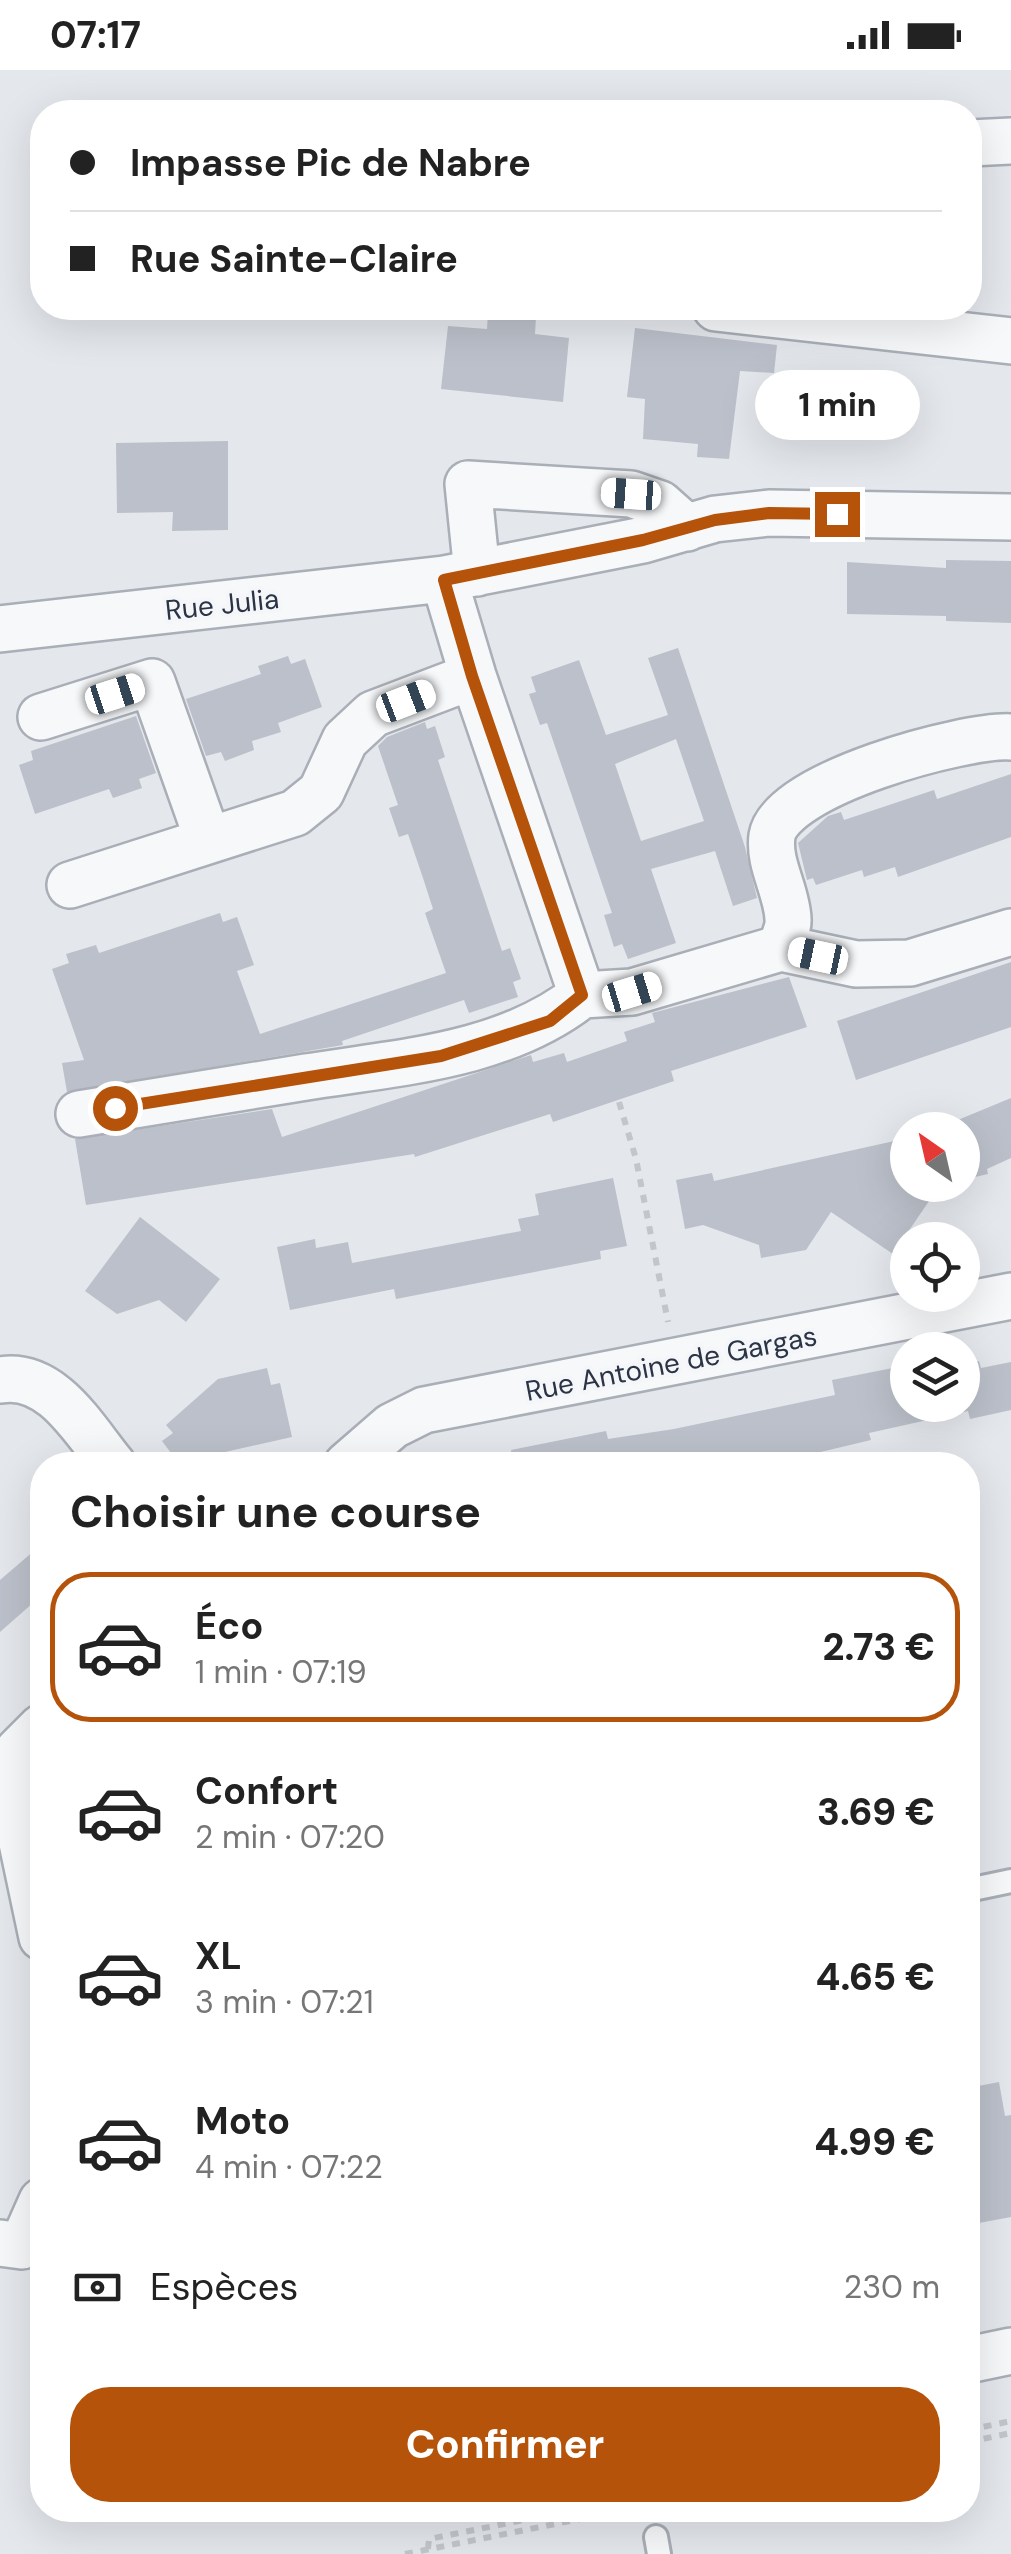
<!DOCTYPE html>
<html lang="fr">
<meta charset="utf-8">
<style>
body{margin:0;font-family:"DM Sans",sans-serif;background:#f2f2f2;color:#222;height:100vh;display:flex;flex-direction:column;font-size:38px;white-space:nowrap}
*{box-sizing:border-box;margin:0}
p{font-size:32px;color:#767676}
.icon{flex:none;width:55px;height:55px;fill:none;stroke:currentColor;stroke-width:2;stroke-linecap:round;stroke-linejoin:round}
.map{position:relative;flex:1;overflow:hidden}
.panel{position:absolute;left:30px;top:1382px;width:950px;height:1070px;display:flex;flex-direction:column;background:#fff;border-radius:40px;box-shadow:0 10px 40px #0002}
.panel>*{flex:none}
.guide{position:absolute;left:30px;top:30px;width:952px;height:220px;border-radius:40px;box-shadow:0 10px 40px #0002;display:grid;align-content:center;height:220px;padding:0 40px;background:#fff}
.needle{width:65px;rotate:326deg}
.tools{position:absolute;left:890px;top:1042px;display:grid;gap:20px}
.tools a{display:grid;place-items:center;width:90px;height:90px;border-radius:50%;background:#fff;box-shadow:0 10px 40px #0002;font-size:50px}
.end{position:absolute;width:45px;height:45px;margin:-22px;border:12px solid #b45309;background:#fff;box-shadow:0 0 0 5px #fff}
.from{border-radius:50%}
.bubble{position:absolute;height:70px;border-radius:35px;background:#fff;box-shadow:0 10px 40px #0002;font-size:32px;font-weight:800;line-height:70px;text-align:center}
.car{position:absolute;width:30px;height:60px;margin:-30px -15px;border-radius:12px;box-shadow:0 0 8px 2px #0007;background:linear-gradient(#fff 24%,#345 0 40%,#fff 0 76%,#345 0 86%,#fff 0)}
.guide b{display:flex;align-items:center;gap:35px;height:95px;font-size:38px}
.guide b+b{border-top:2px solid #e0e0e0}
.guide i{width:25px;height:25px;background:#222}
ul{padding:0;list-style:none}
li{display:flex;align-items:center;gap:30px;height:150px;margin:0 20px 15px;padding:0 20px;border:5px solid transparent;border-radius:40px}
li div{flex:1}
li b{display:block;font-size:38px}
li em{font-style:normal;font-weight:800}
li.active{border-color:#b45309}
li>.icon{width:90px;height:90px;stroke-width:1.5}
h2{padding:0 40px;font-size:45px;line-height:120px}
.pay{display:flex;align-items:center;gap:25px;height:110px;padding:0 40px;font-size:38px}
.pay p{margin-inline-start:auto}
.primary-button{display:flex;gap:20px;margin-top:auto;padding:20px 40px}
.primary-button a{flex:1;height:115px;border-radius:40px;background:#b45309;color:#fff;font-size:40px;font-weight:800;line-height:115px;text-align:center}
.status{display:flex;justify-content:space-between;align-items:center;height:70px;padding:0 50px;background:#fff;direction:ltr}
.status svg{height:28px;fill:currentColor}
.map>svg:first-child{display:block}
.building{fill:#bbc0ca;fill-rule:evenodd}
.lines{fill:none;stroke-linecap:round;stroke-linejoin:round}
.lane-casing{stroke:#a9aeb7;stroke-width:28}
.street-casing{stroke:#a9aeb7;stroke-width:50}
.path{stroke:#c2c5cb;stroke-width:6;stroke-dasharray:8 8;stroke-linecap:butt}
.lane{stroke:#f7f8fa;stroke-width:22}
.street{stroke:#f7f8fa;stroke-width:45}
.route{stroke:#b45309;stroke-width:12}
.labels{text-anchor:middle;stroke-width:8;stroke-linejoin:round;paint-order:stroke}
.street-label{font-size:28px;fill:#2b3445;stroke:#f4f6f9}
</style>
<div class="status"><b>07:17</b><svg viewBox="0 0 49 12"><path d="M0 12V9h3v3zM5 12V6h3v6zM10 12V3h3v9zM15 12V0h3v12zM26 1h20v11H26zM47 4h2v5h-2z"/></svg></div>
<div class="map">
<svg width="1011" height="2484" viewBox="0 0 1011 2484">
<rect width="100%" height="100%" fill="#e4e7ec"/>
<path class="building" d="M 488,242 L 536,247 L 535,264 L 569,268 L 563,332 L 441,319 L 448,256 L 487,259 Z
M 635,258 L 777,275 L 774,303 L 740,301 L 729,389 L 697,387 L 698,374 L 643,369 L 645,329 L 627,327 Z
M 228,371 L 228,460 L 172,461 L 173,442 L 117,443 L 116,373 Z
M 946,490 L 1011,491 L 1011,553 L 946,551 L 946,546 L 847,544 L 847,492 L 946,498 Z
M 678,578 L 745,777 L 757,828 L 733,836 L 715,781 L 651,799 L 676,873 L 628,889 L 622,874 L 614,877 L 604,845 L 612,843 L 547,653 L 540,655 L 529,624 L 536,622 L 531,607 L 579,590 L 606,665 L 668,645 L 648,588 ZM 676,669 L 704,751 L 641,771 L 615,694 Z
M 288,586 L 291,594 L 305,589 L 322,637 L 278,653 L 281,662 L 252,671 L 254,680 L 225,691 L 221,682 L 206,686 L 186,629 L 261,604 L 258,596 Z
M 136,646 L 156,703 L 139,709 L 142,718 L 113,728 L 109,719 L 35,744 L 19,695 L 33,690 L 31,681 Z
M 425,652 L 427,659 L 435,656 L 445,687 L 438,690 L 502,881 L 510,878 L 521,909 L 513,912 L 518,927 L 469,943 L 464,930 L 342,971 L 343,975 L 67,1022 L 62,993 L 84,990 L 52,899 L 69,893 L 66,884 L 96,875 L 99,883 L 220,843 L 223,852 L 237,847 L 254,895 L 237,901 L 260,964 L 446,903 L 425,843 L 433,839 L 423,808 L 408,764 L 399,767 L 389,738 L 398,735 L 378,676 L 387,667 Z
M 1011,704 L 1011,767 L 898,807 L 895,797 L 864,807 L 862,800 L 816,815 L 813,808 L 807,810 L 798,773 L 828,746 L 841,742 L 844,750 L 934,720 L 937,729 Z
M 1011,892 L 1011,957 L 856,1010 L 837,951 Z
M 789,907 L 807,957 L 671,1001 L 674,1011 L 553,1052 L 550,1044 L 415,1087 L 414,1084 L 86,1135 L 75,1069 L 272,1039 L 282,1067 L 531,985 L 533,992 L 564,983 L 567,992 L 627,971 L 624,962 L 655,952 L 652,943 Z
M 1011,1028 L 1011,1088 L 987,1099 L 988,1104 L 962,1110 L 962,1060 L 947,1060 L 955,1058 L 953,1052 Z
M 908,1068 L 908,1115 L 940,1115 L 893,1184 L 831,1142 L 806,1180 L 761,1188 L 759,1175 L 703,1155 L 685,1159 L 676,1110 L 712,1103 L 714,1111 Z
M 613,1108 L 627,1176 L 600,1181 L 601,1189 L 396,1229 L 394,1219 L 290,1240 L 277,1177 L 315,1169 L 316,1178 L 348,1172 L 352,1193 L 521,1161 L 518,1149 L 539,1145 L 535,1124 Z
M 140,1147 L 220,1209 L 186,1252 L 159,1230 L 117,1244 L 85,1221 Z
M 979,1291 L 981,1298 L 1011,1292 L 1011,1340 L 970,1349 L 968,1341 L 869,1363 L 871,1370 L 766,1395 L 513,1395 L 511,1380 L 606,1361 L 608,1369 L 674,1359 L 835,1325 L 832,1310 L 908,1295 L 908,1335 L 962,1335 L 962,1295 Z
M 267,1298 L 271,1315 L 280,1313 L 292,1367 L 225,1382 L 209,1395 L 180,1395 L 162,1371 L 173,1363 L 166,1355 L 218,1309 Z
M 42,1474 L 42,1525 L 0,1562 L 0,1510 Z
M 999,2012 L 1005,2046 L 1011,2045 L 1011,2147 L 968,2155 L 968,2018 Z"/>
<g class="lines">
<g class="lane-casing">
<path id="lane" d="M 968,1820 L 1011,1811
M 656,2467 L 659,2484"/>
</g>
<g class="street-casing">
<path id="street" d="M 970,73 L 1011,71
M 716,238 L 1011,271
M 477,503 L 468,414 L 631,424 L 660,434 L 687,458
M 444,509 L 473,606 L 582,925
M 0,559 L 444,509 L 643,470 L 715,449 L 769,443 L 1011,447
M 41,647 L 152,612 L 208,770
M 70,815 L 295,743 L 321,722 L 345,670 L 373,644 L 473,606
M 781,878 C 783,869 789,858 788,849 C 787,821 768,794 772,766 C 780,714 965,664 1011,667
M 582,925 L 632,922 L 781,878 L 856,894 L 910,893 L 1011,862
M 79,1044 C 155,1032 230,1019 306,1007 C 401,992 505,986 582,925
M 0,1310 C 52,1301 84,1360 113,1395
M 347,1395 L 392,1356 L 424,1340 L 1011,1226
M 42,1657 L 18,1681 L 9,1711 L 42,1867
M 0,2173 L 22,2176 L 42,2131
M 968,2290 L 1011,2281"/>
</g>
<path class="path" d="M 619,1032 L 636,1089 L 668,1252
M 968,2360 L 1011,2351
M 968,2372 L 1011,2363
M 428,2479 L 429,2469 L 574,2440
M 405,2484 L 625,2440"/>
<use href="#lane" class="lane"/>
<use href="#street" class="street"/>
</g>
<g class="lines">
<path class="route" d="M 115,1038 L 441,986 L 550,951 L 582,925 L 472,606 L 444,510 L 643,470 L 715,450 L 769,443 L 837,444"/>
</g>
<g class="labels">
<g class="street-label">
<text transform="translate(222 534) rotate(-6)" y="10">Rue Julia</text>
<text transform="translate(671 1293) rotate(-11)" y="10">Rue Antoine de Gargas</text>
</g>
</g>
</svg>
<div class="tools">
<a><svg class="needle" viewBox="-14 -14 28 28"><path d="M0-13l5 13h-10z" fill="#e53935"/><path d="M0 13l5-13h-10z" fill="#767676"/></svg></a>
<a><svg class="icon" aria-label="locate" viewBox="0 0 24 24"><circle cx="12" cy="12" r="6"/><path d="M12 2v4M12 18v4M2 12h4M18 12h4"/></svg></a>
<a><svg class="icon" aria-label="layers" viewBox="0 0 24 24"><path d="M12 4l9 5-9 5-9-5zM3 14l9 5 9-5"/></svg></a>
</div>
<i class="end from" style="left:115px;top:1038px"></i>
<i class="end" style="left:837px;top:444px"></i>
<div class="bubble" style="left:755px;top:300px;width:165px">1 min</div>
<i class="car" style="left:631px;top:424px;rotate:274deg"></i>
<i class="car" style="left:115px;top:624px;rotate:72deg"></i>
<i class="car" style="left:406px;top:631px;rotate:69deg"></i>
<i class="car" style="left:818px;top:886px;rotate:282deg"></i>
<i class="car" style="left:632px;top:922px;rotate:73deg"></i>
<div class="guide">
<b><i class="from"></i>Impasse Pic de Nabre</b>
<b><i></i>Rue Sainte-Claire</b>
</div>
<section class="panel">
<h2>Choisir une course</h2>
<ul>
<li class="active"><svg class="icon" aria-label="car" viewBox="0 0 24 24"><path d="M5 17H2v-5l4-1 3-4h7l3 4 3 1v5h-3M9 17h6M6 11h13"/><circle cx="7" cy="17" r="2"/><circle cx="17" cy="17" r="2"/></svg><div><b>Éco</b><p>1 min · 07:19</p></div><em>2.73 €</em></li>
<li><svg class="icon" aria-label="car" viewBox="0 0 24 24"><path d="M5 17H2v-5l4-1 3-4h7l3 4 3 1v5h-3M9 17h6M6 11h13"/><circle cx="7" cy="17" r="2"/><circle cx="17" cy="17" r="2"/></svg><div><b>Confort</b><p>2 min · 07:20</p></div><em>3.69 €</em></li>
<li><svg class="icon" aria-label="car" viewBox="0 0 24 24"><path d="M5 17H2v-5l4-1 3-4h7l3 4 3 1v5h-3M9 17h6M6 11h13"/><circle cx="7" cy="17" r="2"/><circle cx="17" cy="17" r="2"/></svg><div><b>XL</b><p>3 min · 07:21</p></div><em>4.65 €</em></li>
<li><svg class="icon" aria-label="car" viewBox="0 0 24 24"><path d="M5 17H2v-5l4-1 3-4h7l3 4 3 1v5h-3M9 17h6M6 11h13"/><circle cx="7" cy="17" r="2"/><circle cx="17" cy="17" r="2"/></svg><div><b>Moto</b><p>4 min · 07:22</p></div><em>4.99 €</em></li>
</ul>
<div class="pay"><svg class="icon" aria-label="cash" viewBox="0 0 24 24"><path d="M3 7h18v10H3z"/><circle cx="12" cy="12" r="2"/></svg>Espèces<p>230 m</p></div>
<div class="primary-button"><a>Confirmer</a></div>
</section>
</div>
